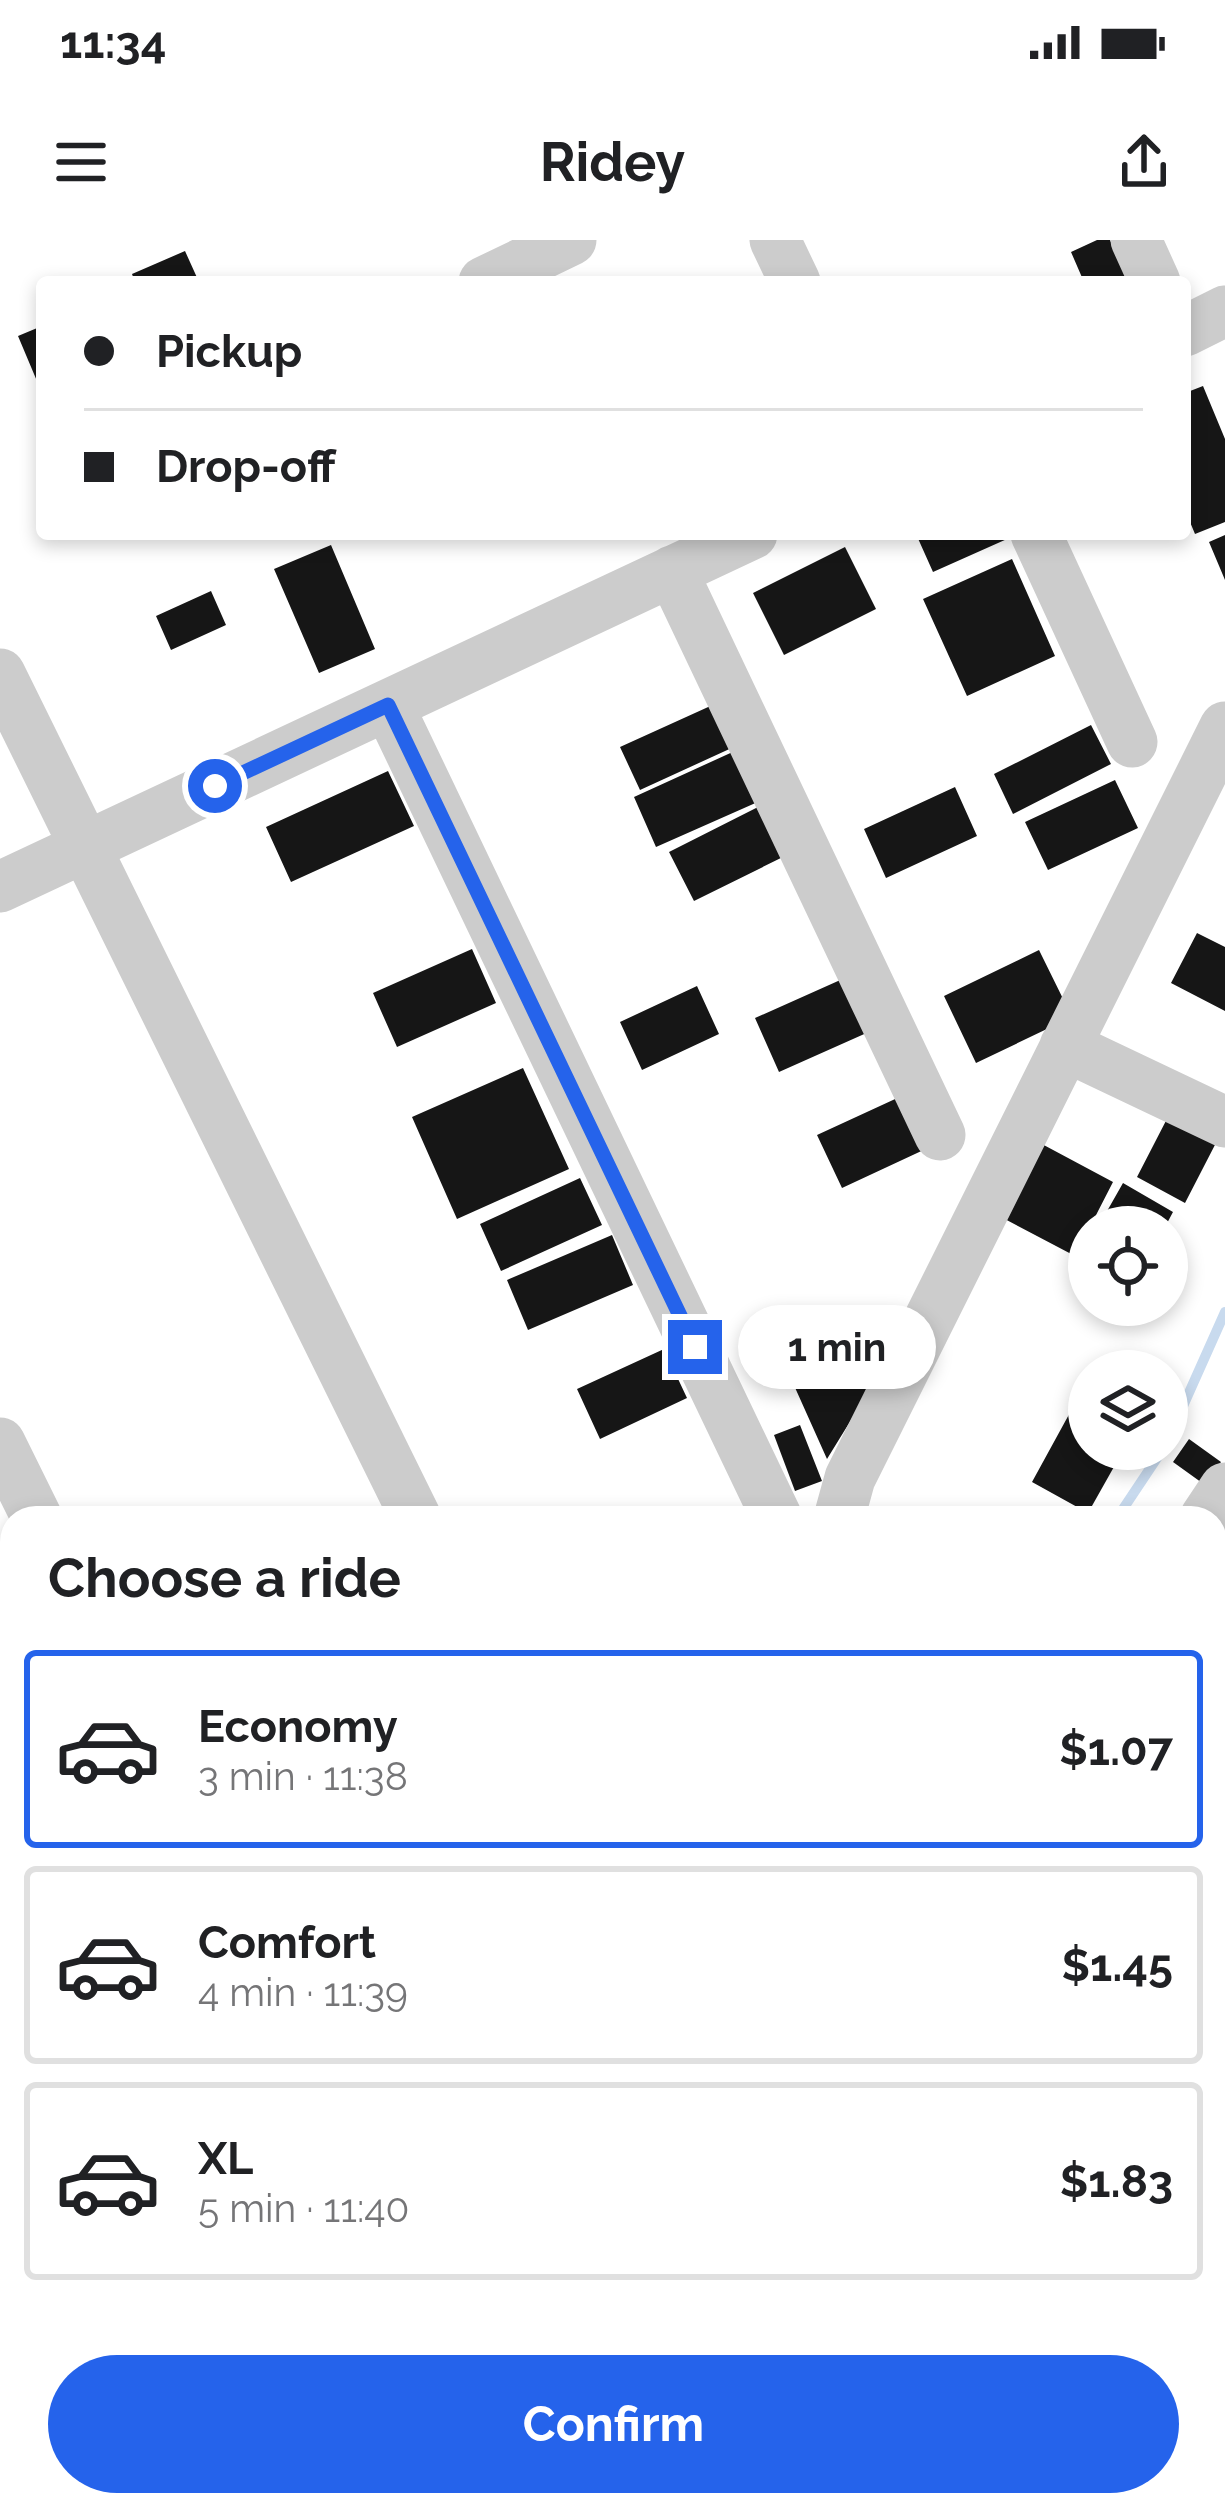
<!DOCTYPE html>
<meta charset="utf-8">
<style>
body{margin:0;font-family:Raleway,sans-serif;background:#f2f2f2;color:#202124;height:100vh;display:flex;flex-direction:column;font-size:45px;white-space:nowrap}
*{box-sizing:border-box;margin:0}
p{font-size:39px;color:#757577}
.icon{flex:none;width:66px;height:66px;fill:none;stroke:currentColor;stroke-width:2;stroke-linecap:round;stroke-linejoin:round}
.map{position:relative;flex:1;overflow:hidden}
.details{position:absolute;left:0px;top:1266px;width:1227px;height:1011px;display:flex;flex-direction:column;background:#fff;border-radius:36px 36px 0 0;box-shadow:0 6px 18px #0003}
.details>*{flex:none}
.hud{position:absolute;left:36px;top:36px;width:1155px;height:264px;border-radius:12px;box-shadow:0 6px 18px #0003;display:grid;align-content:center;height:264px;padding:0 48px;background:#fff}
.buttons{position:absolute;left:1068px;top:966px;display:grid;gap:24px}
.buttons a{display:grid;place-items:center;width:120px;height:120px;border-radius:50%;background:#fff;box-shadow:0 6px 18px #0003;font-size:60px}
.end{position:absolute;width:54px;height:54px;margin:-27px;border:15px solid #2563eb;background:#fff;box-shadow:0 0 0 6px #fff}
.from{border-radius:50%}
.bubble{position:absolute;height:84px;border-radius:42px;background:#fff;box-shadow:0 6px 18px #0003;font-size:39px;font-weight:700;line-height:84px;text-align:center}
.hud b{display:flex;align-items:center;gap:42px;height:114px;font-size:45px}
.hud b+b{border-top:3px solid #e0e0e0}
.hud i{width:30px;height:30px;background:#202124}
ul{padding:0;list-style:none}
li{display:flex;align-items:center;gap:36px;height:198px;margin:0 24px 18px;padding:0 24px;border:6px solid #e0e0e0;border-radius:12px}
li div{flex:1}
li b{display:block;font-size:45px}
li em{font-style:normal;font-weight:700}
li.on{border-color:#2563eb}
li>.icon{width:108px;height:108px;stroke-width:1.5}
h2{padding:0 48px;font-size:54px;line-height:144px}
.primary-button{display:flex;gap:24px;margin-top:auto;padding:24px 48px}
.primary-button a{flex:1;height:138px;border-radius:72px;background:#2563eb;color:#fff;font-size:48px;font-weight:700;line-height:138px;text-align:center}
.status{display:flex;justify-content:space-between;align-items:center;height:84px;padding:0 60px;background:#fff;direction:ltr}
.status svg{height:33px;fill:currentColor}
header{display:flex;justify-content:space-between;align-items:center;height:156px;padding:0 48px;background:#fff;font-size:54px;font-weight:700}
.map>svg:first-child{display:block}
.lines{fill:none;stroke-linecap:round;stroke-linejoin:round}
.stream{stroke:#c8daee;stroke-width:10}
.building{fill:#161616}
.minor{stroke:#ccc;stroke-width:51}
.route{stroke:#2563eb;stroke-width:15}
</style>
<div class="status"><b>11:34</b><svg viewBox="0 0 49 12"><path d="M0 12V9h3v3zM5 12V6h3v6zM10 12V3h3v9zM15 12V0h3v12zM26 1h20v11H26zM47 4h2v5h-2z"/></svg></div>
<header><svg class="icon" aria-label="menu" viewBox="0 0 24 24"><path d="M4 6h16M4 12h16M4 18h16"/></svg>Ridey<svg class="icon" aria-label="share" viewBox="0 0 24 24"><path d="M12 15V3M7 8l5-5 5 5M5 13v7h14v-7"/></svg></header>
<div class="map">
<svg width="1225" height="2276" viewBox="0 0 1225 2276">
<rect width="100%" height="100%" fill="#fff"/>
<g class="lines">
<path class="stream" d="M 1167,1202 L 1225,1072
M 1117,1278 L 1163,1209
M 708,2276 L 709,2265"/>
</g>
<path class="building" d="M 1097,0 L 1110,0 L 1128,42 L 1084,42 L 1071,12 Z
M 185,11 L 199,42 L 135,42 L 132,34 Z
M 42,86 L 42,153 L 18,96 Z
M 1203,146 L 1225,199 L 1225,282 L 1195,294 L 1185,270 L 1185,153 Z
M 916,294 L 1004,294 L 1007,299 L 933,332 Z
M 1225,295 L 1225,340 L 1209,302 Z
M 331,305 L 375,409 L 319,433 L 274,329 Z
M 845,307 L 876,369 L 784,415 L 753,353 Z
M 1012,319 L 1055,416 L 967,456 L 923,359 Z
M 211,351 L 226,385 L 171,410 L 156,376 Z
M 717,463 L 736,506 L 640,550 L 620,507 Z
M 1091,485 L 1111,524 L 1013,574 L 994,534 Z
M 737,510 L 760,561 L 656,607 L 634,557 Z
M 388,531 L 414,586 L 291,642 L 266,587 Z
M 1115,540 L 1138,588 L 1048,630 L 1025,582 Z
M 955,547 L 977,596 L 886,638 L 864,589 Z
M 762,565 L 787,615 L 694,661 L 669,612 Z
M 1197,693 L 1225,707 L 1225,771 L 1171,743 Z
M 472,709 L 496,763 L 397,807 L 373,753 Z
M 1039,710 L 1072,777 L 976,823 L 944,756 Z
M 847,737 L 871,791 L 779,832 L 755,778 Z
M 697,746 L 719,794 L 642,830 L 620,782 Z
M 523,828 L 569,929 L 457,979 L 412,877 Z
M 906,854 L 930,907 L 842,948 L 817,895 Z
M 1170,873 L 1218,899 L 1185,963 L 1137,937 Z
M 1040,903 L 1113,942 L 1075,1016 L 1001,977 Z
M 580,938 L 602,985 L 501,1031 L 480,984 Z
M 1123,943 L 1173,972 L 1165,987 L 1098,987 Z
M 612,995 L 633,1045 L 528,1090 L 507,1040 Z
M 859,1091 L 880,1133 L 827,1219 L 784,1123 Z
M 664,1109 L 687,1158 L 600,1199 L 577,1149 Z
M 1078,1158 L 1089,1164 L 1089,1209 L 1124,1209 L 1088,1273 L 1032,1242 Z
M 800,1185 L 822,1241 L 795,1251 L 774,1195 Z
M 1189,1199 L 1221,1222 L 1205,1245 L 1173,1222 Z
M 1225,1362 L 1225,1443 L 1215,1436 L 1215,1376 Z
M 1215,1518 L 1225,1524 L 1225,1557 L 1215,1574 Z
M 870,2265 L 996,2265 L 985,2276 L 864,2276 Z
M 1034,2265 L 1093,2265 L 1083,2276 L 1047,2276 Z
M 1110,2265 L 1151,2265 L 1161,2276 L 1110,2276 L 1104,2270 Z"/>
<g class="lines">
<path class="minor" d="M 775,0 L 795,42
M 1136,0 L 1155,42
M 484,42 L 571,0
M 1185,91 L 1225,71
M 1036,294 L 1132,502
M 672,331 L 940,895
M 0,434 L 416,1278
M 388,465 L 777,1278
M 0,647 L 752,294
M 1065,806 L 1225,882
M 0,1203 L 37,1278
M 839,1278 L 850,1238 L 1225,487
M 1205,1278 L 1225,1248
M 0,1360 L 12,1385
M 1215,1493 L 1225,1500
M 1215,1817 L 1225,1824
M 1215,2157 L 1225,2167
M 0,2229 L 12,2253
M 436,2265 L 442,2276
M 518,2265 L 522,2276
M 676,2276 L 678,2265
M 781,2276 L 784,2265"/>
</g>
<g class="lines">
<path class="route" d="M 215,546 L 388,465 L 695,1107"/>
</g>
</svg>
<div class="buttons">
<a><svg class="icon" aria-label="locate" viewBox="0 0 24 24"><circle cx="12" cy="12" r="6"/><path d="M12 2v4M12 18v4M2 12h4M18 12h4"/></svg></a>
<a><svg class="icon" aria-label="layers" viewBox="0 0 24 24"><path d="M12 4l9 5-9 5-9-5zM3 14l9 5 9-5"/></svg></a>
</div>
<i class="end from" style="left:215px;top:546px"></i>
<i class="end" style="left:695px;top:1107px"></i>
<div class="bubble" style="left:738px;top:1065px;width:198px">1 min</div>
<div class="hud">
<b><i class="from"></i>Pickup</b>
<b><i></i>Drop-off</b>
</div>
<section class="details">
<h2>Choose a ride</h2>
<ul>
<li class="on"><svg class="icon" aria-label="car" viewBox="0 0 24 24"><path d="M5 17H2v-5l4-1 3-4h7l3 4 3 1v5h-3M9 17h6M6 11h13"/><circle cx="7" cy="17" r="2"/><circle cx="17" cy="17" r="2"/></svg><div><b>Economy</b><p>3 min · 11:38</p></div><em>$1.07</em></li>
<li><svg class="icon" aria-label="car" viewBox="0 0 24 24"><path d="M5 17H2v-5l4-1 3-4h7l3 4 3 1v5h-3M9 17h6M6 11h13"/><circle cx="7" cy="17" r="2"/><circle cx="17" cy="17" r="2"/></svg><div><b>Comfort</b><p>4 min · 11:39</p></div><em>$1.45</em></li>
<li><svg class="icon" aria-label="car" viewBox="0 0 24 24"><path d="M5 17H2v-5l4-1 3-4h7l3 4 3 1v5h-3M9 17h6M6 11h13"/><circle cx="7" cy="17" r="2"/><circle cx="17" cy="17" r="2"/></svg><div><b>XL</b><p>5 min · 11:40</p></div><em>$1.83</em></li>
</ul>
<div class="primary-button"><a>Confirm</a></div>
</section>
</div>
